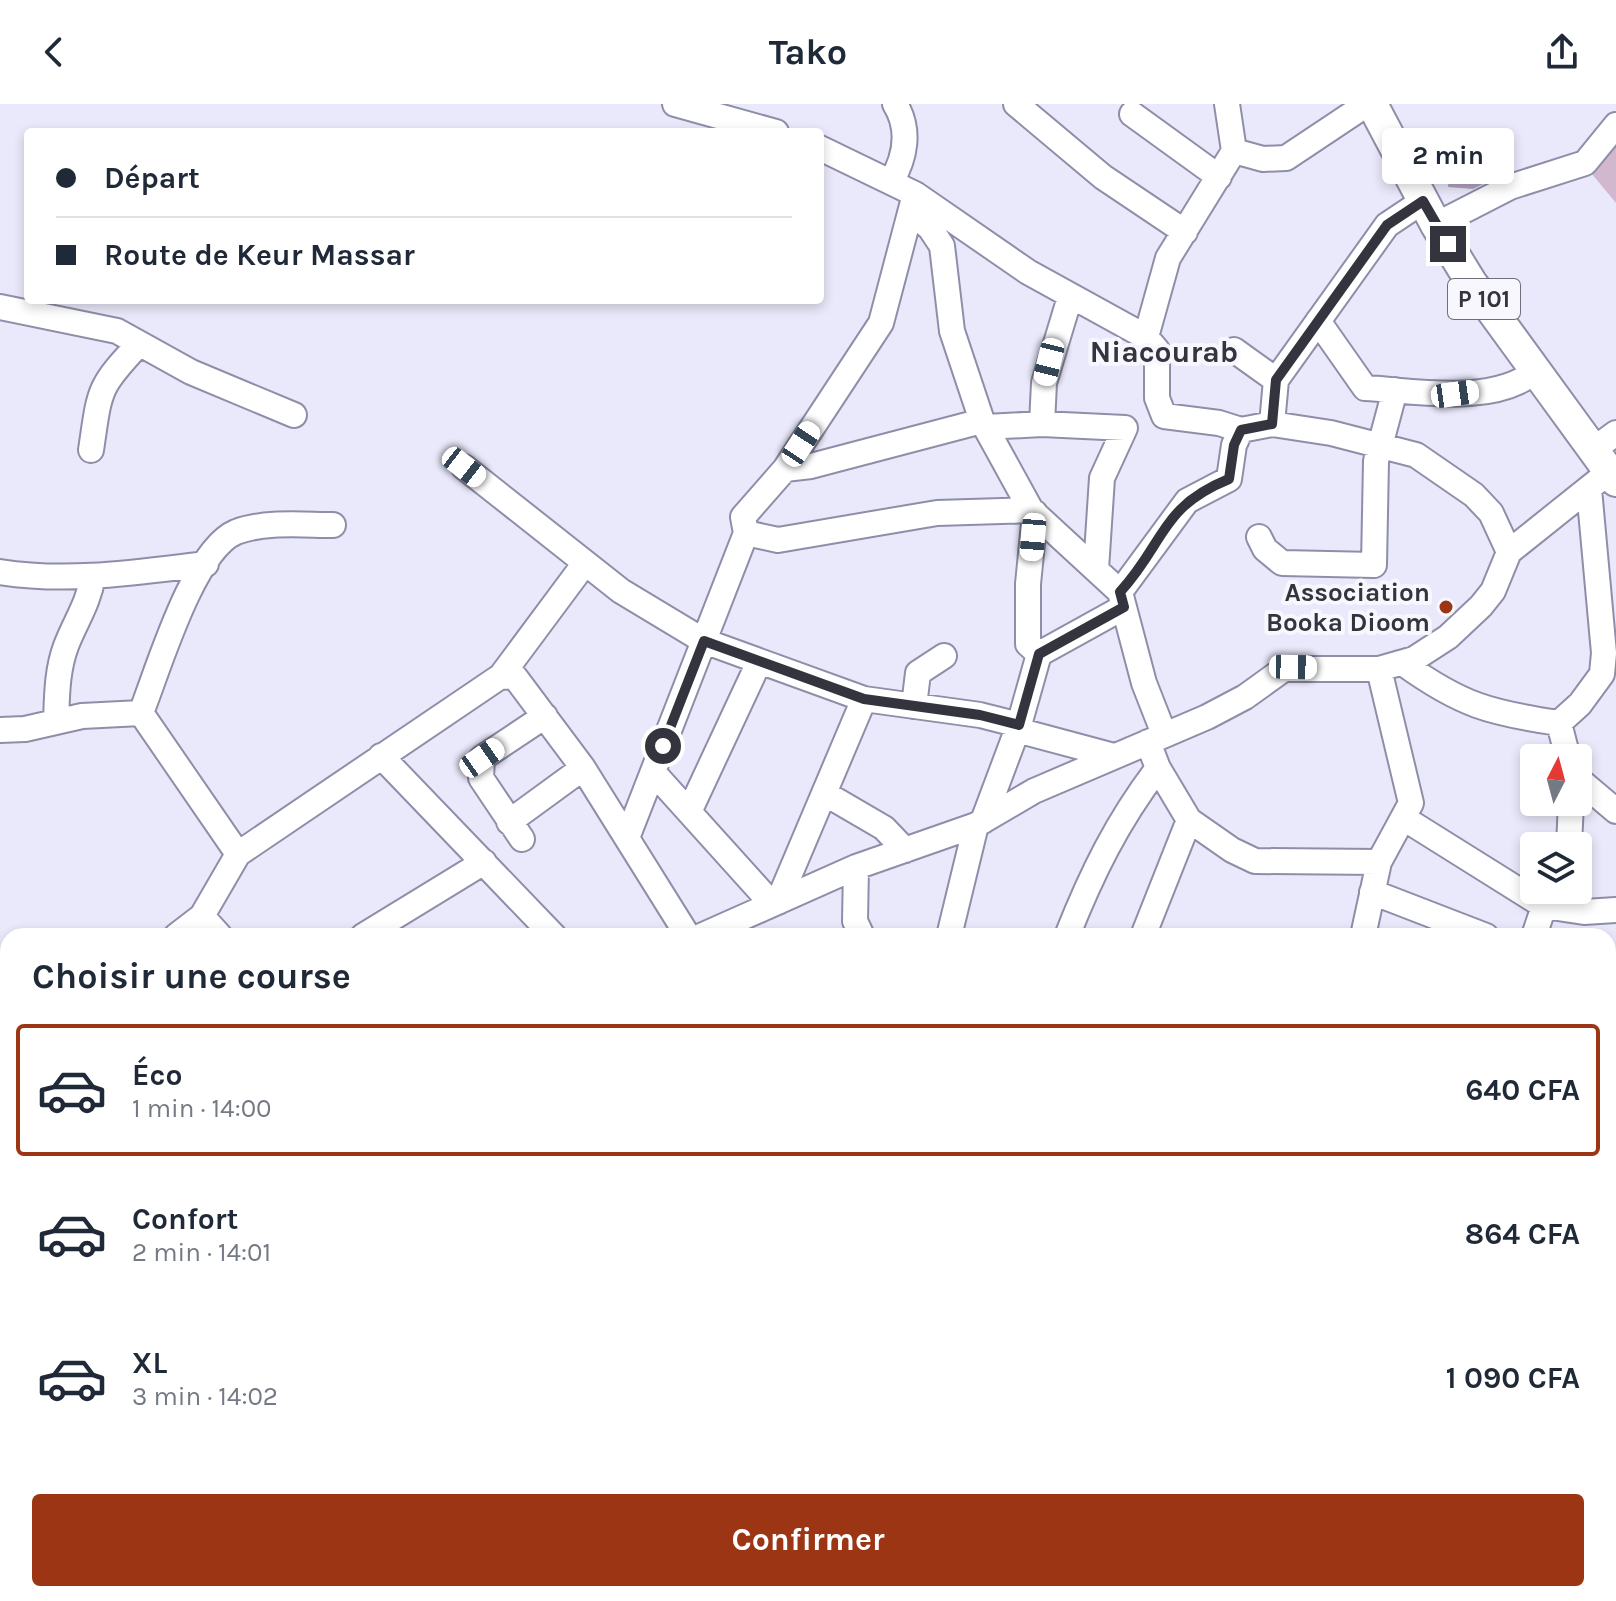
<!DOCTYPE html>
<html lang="fr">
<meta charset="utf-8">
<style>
body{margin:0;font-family:Karla,sans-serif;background:#f6f6f7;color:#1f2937;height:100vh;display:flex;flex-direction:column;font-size:30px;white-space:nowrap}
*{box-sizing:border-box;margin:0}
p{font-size:26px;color:#747a83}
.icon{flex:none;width:44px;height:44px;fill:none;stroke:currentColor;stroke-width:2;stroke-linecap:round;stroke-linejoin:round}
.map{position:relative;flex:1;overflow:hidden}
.panel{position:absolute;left:0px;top:824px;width:1616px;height:674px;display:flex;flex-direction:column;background:#fff;border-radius:24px 24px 0 0;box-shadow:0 4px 12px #0003}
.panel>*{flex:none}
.guide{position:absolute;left:24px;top:24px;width:800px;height:176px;border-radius:8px;box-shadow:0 4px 12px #0003;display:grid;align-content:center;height:176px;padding:0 32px;background:#fff}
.needle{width:52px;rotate:6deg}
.buttons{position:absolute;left:1520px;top:640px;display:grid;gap:16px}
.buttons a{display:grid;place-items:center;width:72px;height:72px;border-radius:8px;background:#fff;box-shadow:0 4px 12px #0003;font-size:40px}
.end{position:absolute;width:36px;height:36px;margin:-18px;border:10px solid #34343f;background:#fff;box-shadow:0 0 0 4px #fff}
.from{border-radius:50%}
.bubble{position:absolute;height:56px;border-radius:8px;background:#fff;box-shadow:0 4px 12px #0003;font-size:26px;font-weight:700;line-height:56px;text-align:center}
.car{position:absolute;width:24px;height:48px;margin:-24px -12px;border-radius:10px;box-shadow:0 0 6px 2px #0007;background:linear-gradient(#fff 24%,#345 0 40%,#fff 0 76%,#345 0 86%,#fff 0)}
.guide b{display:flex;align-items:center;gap:28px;height:76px;font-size:30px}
.guide b+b{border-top:2px solid #e0e1e3}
.guide i{width:20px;height:20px;background:#1f2937}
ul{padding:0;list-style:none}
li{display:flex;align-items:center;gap:24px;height:132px;margin:0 16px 12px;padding:0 16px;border:4px solid transparent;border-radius:8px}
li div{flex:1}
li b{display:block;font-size:30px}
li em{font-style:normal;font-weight:700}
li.active{border-color:#9c3513}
li>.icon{width:72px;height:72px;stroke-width:1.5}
h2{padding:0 32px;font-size:36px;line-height:96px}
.action{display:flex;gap:16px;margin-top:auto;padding:16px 32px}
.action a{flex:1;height:92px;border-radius:8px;background:#9c3513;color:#fff;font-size:32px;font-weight:700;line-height:92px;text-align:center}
header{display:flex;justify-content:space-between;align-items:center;height:104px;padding:0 32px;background:#fff;font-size:36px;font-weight:700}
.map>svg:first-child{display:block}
.green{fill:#d1b8ce}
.building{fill:#b4a2c5}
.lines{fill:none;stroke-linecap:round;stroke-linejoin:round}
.minor-casing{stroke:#8e8ea9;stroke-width:28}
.major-casing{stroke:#8e8ea9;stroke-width:34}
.minor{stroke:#fff;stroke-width:24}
.major{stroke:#fff;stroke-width:30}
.route{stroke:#34343f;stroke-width:10}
.poi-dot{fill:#9c3513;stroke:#f7f7fd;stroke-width:3}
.labels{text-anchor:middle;stroke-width:8;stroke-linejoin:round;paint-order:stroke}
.shield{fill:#f7f7fd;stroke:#6e6e78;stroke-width:2}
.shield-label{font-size:24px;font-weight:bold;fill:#34343f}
.poi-label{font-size:26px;font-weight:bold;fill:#34343f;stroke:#f7f7fd;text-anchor:end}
.quarter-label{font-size:30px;font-weight:bold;fill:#34343f;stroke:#f7f7fd}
</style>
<header><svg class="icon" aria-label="back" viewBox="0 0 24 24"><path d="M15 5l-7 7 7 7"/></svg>Tako<svg class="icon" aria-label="share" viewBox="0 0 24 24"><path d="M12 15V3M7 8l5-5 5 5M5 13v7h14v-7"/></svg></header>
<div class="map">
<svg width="1616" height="1497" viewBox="0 0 1616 1497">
<rect width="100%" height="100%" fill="#e9e9fb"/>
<path class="green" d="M 1616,40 L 1616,99 L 1587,64 Z"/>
<path class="building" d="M 1450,61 L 1489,65 L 1487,78 L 1473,85 L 1448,83 Z"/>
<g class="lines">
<g class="minor-casing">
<path id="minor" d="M 675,0 L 776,28
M 1016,0 L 1103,73 L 1185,128
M 1132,10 L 1219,73
M 820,44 L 915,90 L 1028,168 L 1146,233 L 1157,246 L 1157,294 L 1164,312 L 1219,319 L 1241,326 L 1272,320 L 1331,329 L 1416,351 L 1474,391 L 1491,409 L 1509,448
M 1234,47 L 1263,55 L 1286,54 L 1367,0
M 891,78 C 905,54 911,26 895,0
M 915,90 L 881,219 L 785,365 L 743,413 L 746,429 L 778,436 L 937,409 L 1031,406
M 911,108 L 930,124 L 942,142 L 952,227 L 982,317 L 1031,406 L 1120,488 L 1144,579 L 1164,630
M 1436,121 L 1510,83 L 1585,59 L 1616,21
M 0,203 L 117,227 L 191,268 L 294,311
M 1318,217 L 1365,284 C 1418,287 1492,302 1536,267
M 1146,233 L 1168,154 L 1234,47 L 1227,0
M 1234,246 L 1276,276
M 1042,320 L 1044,279 L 1070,193
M 1272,320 L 1276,276 L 1387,121 L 1423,97
M 986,323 L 1042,320 L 1125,324 L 1102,374 L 1096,465
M 91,346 C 100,286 97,284 139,240
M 1593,346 L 1616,329
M 464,363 L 621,487 L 704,537 L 864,595 L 778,798
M 785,365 L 811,362 L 982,317
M 1035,409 L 1028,480 L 1028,540 L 1039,550
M 1259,433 L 1265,445 L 1282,459 L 1374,461 L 1376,357 L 1395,286
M 0,468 C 69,479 138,468 206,460
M 1120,488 L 1187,397 L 1229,375 L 1234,341 L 1241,326
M 1404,560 C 1461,601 1490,609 1559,619 L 1580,600 L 1602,570 L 1604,549 L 1589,385
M 501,572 L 515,573 L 583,664 L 688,832
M 864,595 L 980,611 L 1019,621
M 914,602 L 918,569 L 944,552
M 141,609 C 158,566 193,446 236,428 C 265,417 303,421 333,421
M 141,609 L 238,750
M 56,617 C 57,591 57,566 66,542 C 76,516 88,501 93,472
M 1559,619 L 1568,654
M 0,626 L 25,625 L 82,612 L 141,609
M 1017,626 L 1114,652
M 1148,638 L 1158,664 L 1189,716 L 1232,746 L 1255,757 L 1379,758
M 381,652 L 554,832
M 653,668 L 772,800
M 1578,675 L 1616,707
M 824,689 L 884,724 L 905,746
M 689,708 L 759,558
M 1405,715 L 1544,802 L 1584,808 L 1616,806
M 983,717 L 1019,621 L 1039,550 L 1124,503
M 509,718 L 583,664
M 627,734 L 746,429
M 522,735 L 481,674 L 482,654 L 545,612
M 1569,742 L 1571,698
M 856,763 L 855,817 L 862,832
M 1372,788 L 1486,832
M 202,812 L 220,832
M 176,832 L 202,812 L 238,750 L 501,572 L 585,459
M 363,832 L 484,758
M 701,832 L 856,763 L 976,721 L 1034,687 L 1207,613 L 1245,593 L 1284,565 L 1379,565 L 1414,555 L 1448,533 L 1481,502 L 1493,487 L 1509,448 L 1609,368
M 949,832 L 976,721
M 1067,832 C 1092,769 1117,718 1158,664
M 1143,832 L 1189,716
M 1363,832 L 1379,758 L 1411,699 L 1379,565
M 1534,832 L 1544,802
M 0,934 L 8,938
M 1608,981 L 1616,981
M 1608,1071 L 1616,1071
M 0,1290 L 8,1299
M 1608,1402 L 1616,1403
M 0,1488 L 5,1497
M 107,1490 L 111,1497
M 174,1490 L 175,1497
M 838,1490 L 867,1497
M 893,1490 L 893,1497
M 558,1497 L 563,1490
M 688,1497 L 688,1490
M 1135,1497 L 1138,1490
M 1225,1497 L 1227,1490
M 1415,1497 L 1417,1490
M 1510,1497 L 1512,1490"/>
</g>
<g class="major-casing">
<path id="major" d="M 1372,0 L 1436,121 L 1471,178 L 1616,377"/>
</g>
<use href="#minor" class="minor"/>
<use href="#major" class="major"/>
</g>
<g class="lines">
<path class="route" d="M 663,642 L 704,537 L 864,595 L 980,611 L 1019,621 L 1039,550 L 1124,503 L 1120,488 C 1165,439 1160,403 1229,375 L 1234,341 L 1241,326 L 1272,320 L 1276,276 L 1387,121 L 1423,97 L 1448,140"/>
</g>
<circle class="poi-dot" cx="1446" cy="503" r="8"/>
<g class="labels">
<rect class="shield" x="1448" y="175" width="72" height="40" rx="6"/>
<g class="shield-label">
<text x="1484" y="203">P 101</text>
</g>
<g class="poi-label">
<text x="1430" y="497">Association<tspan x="1430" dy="30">Booka Dioom</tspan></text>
</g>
<g class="quarter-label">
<text x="1164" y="258">Niacourab</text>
</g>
</g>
</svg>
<div class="buttons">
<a><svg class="needle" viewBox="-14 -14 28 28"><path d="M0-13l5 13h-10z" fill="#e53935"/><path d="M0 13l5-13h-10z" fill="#747a83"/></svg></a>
<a><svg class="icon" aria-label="layers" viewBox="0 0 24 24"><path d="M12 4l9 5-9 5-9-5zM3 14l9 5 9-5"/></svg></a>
</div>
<i class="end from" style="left:663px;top:642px"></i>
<i class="end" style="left:1448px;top:140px"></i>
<div class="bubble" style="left:1382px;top:24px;width:132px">2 min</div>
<i class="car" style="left:1049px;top:258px;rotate:194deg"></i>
<i class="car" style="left:1455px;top:290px;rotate:82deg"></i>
<i class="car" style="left:801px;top:340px;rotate:33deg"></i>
<i class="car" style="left:464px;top:363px;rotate:128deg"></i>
<i class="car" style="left:1033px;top:433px;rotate:185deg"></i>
<i class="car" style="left:1293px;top:563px;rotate:91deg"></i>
<i class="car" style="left:482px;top:654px;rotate:55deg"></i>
<div class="guide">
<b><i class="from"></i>Départ</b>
<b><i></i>Route de Keur Massar</b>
</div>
<section class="panel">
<h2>Choisir une course</h2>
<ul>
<li class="active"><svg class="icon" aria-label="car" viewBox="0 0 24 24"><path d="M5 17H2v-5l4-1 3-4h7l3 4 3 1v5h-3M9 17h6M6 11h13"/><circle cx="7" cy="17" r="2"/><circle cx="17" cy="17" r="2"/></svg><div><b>Éco</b><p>1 min · 14:00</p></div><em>640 CFA</em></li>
<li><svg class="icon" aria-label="car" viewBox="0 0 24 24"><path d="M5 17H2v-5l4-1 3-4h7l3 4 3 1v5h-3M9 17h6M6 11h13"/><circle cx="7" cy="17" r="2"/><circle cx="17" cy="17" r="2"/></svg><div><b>Confort</b><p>2 min · 14:01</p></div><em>864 CFA</em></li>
<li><svg class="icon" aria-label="car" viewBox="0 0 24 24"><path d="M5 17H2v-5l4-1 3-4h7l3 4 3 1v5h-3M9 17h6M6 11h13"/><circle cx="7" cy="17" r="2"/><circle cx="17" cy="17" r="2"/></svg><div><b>XL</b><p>3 min · 14:02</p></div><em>1 090 CFA</em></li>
</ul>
<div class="action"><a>Confirmer</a></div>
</section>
</div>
